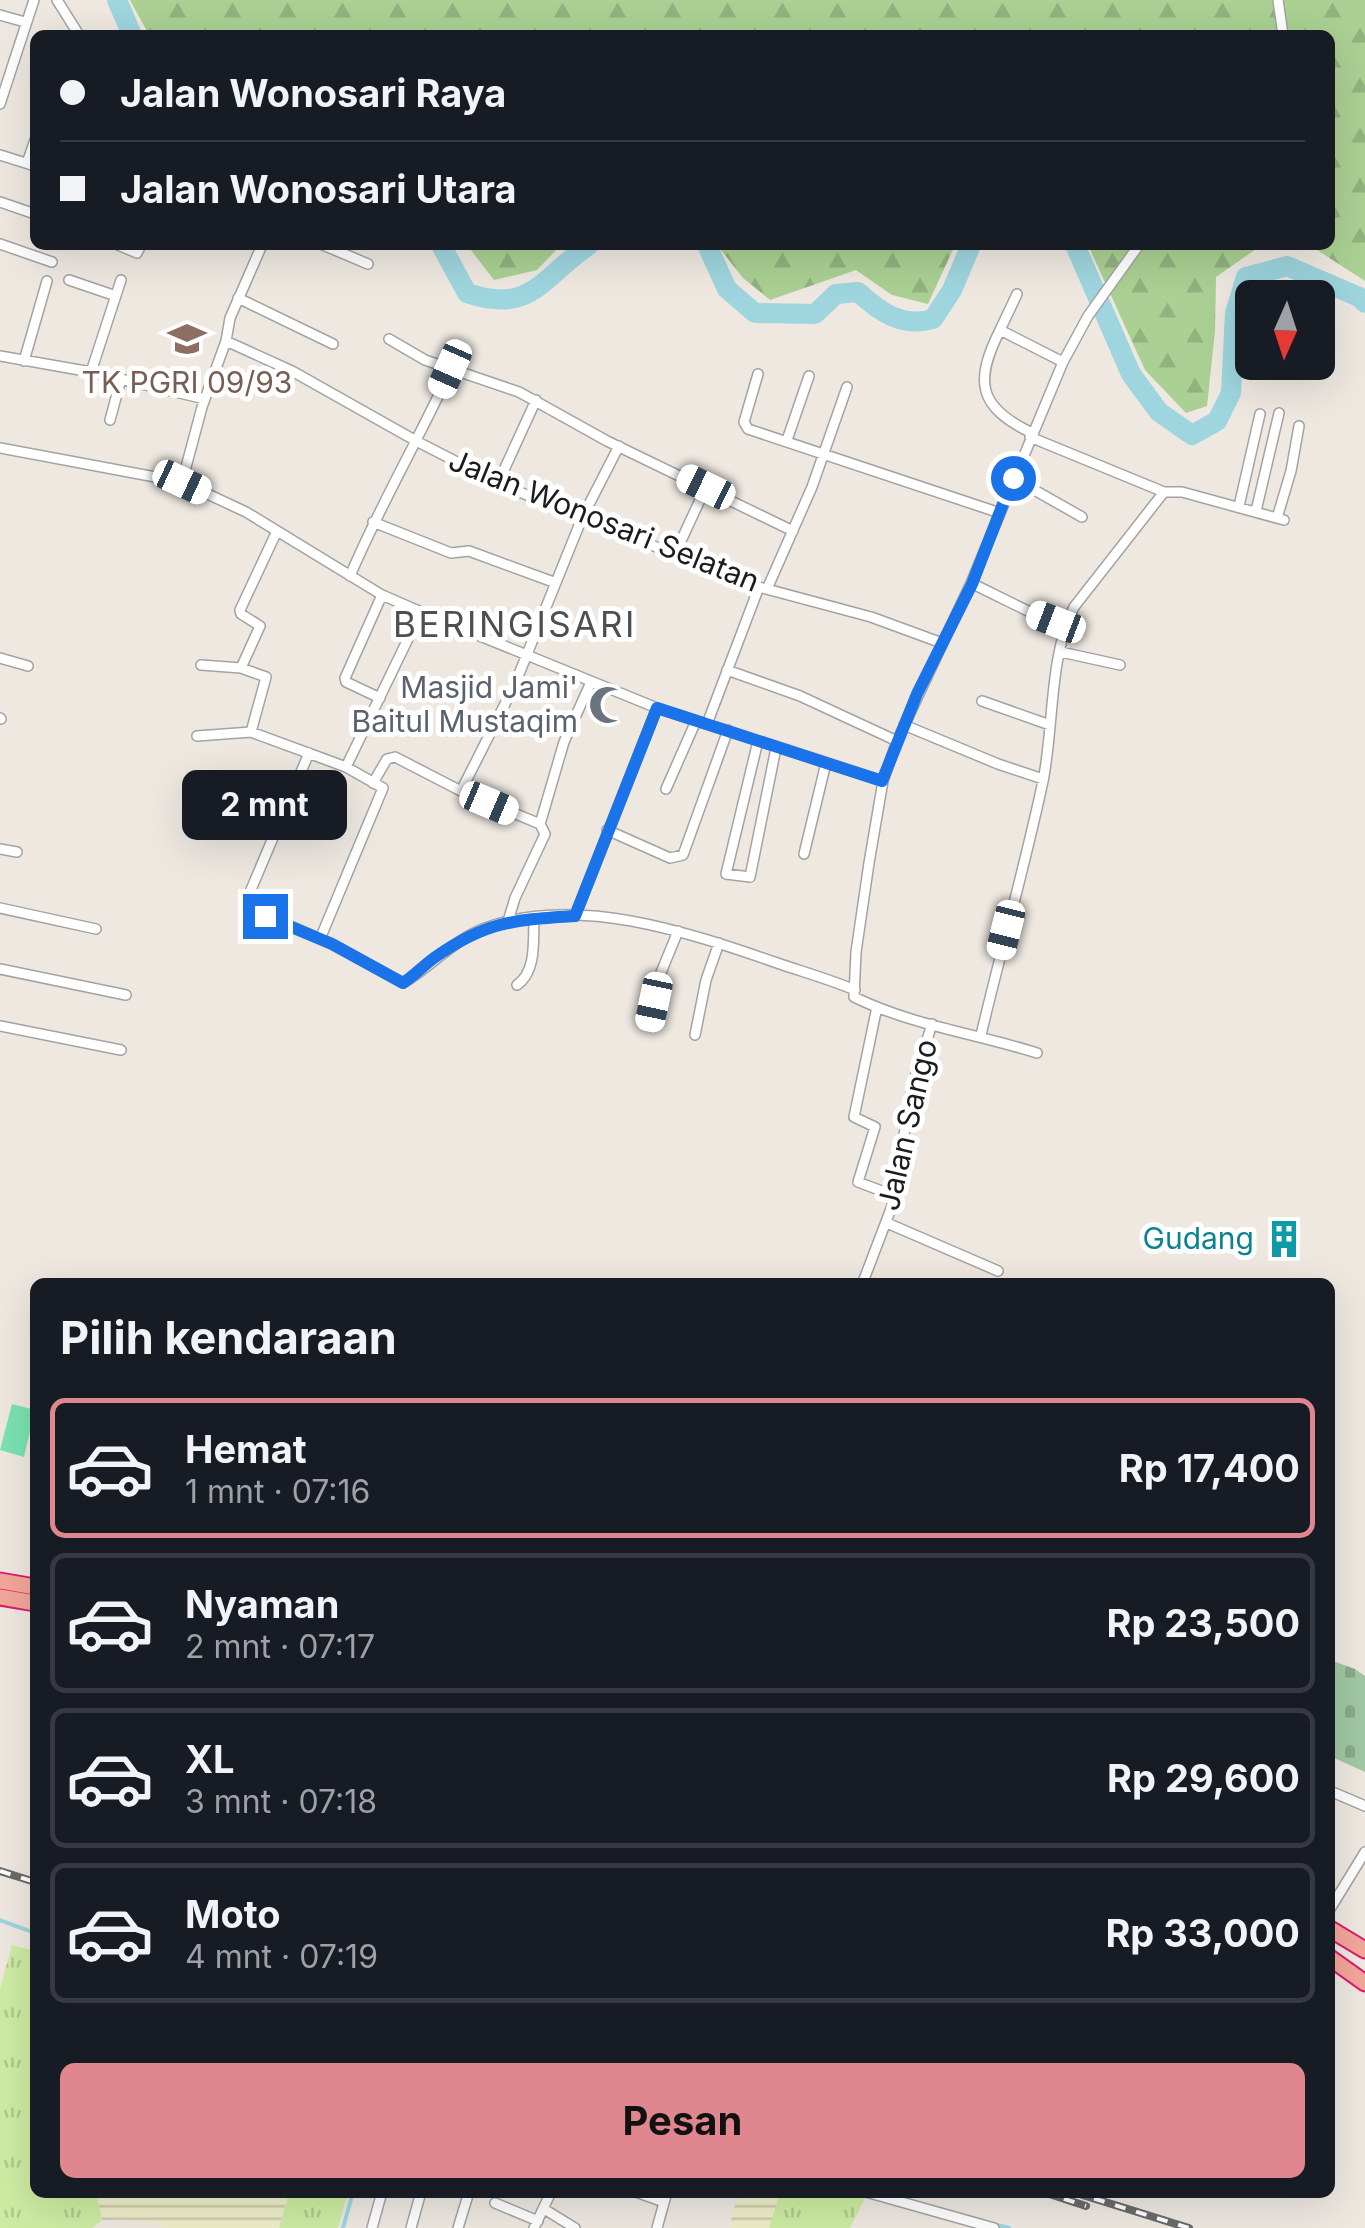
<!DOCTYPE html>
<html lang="id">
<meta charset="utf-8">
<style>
body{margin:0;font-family:Inter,sans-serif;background:#20242c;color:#f1f3f6;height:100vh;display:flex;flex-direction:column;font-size:38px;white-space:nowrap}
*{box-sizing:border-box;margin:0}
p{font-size:32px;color:#9ea1a6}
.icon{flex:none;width:55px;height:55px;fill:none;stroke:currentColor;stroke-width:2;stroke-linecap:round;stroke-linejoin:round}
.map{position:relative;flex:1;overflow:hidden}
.sheet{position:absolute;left:30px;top:1278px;width:1305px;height:920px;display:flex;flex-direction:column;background:#171b24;border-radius:15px;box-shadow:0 10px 40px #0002}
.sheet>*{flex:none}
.hud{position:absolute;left:30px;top:30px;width:1305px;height:220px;border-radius:15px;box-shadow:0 10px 40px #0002;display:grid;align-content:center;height:220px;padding:0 30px;background:#171b24}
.needle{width:65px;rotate:183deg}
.tools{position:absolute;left:1235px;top:280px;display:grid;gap:20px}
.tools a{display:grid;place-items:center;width:100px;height:100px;border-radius:15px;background:#171b24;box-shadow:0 10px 40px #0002;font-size:50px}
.end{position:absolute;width:45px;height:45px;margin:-22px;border:12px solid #1a73e8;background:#fff;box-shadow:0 0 0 5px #fff}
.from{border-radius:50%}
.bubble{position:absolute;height:70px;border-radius:15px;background:#171b24;box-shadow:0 10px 40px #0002;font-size:32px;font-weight:700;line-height:70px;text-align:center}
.car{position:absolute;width:30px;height:60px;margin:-30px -15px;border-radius:12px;box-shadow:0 0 8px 2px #0007;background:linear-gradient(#fff 24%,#345 0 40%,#fff 0 76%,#345 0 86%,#fff 0)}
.hud b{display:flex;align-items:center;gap:35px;height:95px;font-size:38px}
.hud b+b{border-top:2px solid #363941}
.hud i{width:25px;height:25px;background:#f1f3f6}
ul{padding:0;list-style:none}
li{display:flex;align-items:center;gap:30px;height:140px;margin:0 20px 15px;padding:0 10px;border:5px solid #363941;border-radius:15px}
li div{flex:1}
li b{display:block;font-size:38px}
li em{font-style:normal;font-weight:700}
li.selected{border-color:#df868e}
li>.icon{width:90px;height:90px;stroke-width:1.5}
h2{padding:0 30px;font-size:45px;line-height:120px}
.primary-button{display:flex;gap:20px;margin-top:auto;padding:20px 30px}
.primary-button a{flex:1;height:115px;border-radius:15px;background:#df868e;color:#111;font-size:40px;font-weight:700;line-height:115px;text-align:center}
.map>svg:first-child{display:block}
.farmland{fill:url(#farmland-rules)}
.grass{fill:url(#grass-tufts)}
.forest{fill:url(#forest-firs)}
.cemetery{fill:url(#cemetery-stones)}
.pitch{fill:#7ae2b1}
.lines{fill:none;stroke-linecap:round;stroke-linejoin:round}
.stream{stroke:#9ed5de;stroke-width:4}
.river{stroke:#9ed5de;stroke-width:20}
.minor-casing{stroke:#a3a3a3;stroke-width:12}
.trunk-casing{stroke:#df1b6e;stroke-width:19}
.minor{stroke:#fff;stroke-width:9}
.trunk{stroke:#f4a69a;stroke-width:15}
.rail-casing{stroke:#6a6a6a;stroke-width:8}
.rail{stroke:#fff;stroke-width:4;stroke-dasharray:11;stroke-linecap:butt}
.route{stroke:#1a73e8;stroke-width:12}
.labels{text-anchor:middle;stroke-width:10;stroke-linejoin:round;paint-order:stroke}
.education-label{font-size:30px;fill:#785e54;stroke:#fff}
.street-label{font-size:30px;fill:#1c1c1c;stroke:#fff}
.worship-label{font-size:30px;fill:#5b616d;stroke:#fff;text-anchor:end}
.culture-label{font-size:30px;fill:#0d838f;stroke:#fff;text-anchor:end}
.quarter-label{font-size:35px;letter-spacing:2.5px;fill:#4f4f4f;stroke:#fff}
</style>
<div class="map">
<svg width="1365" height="2228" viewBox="0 0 1365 2228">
<defs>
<pattern id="farmland-rules" width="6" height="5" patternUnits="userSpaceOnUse" patternTransform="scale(2.5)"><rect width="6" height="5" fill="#eeeeca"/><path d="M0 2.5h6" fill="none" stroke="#ccccad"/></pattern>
<pattern id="grass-tufts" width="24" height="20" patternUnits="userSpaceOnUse" patternTransform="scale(2.5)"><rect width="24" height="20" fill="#cdeca3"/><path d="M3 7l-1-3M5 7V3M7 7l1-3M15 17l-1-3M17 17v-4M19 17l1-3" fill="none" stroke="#afca8c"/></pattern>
<pattern id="forest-firs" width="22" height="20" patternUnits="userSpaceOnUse" patternTransform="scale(2.5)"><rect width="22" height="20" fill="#aad093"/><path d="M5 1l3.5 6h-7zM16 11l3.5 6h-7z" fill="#92b27e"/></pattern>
<pattern id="cemetery-stones" width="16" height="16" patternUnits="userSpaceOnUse" patternTransform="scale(2.5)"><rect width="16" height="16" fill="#a1c8a3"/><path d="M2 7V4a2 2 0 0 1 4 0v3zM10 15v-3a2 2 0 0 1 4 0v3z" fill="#8aab8c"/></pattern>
</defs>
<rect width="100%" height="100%" fill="#eee8e1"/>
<path class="farmland" d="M 96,2193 L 289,2193 L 279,2228 L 163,2228 L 157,2223 L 144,2221 L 102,2220 Z
M 738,2193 L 780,2193 L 769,2228 L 729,2228 Z"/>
<path class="grass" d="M 12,1945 L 35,1951 L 35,2192 L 96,2193 L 102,2220 L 93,2228 L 0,2228 L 0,1989 Z
M 289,2193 L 348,2193 L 338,2228 L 279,2228 Z
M 780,2193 L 847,2193 L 865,2198 L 850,2228 L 769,2228 Z"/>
<path class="forest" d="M 130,0 L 1365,0 L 1365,281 L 1314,248 L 1259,247 L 1216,277 L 1215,331 L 1207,406 L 1186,413 L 1145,370 L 1088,245 L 1330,245 L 1330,35 L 149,35 Z
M 467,245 L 561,245 L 537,270 L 494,280 Z
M 717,245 L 955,245 L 928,304 L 892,295 L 856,270 L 770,300 L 743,278 Z"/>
<path class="cemetery" d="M 1330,1660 L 1355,1669 L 1365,1676 L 1365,1772 L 1330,1756 Z"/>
<path class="pitch" d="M 12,1404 L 35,1410 L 24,1457 L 0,1450 Z"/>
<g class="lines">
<path class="stream" d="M 0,1920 L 35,1933
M 993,2224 L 1009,2228
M 343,2228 L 353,2192"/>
<path class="river" d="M 117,0 L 132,35
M 441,245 L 467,293 C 531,315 541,278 589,245
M 707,245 L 727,289 L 755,313 L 815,314 L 836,294 L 858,292 C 880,312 902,328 933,319 L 952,290 L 971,245
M 1075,245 L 1131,374 L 1159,412 L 1192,435 L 1217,421 L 1231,393 L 1235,313 L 1246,277 L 1287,266 L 1359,297 L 1365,303"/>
<g class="minor-casing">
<path id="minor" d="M 57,0 L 79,35
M 1278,0 L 1283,35
M 0,15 L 25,22
M 0,104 L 34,0
M 0,155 L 35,166
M 27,163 L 35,140
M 0,202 L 35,214
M 0,244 L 52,262
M 118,245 L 137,253 L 141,245
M 323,245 L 368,264
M 69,280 L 116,296
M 238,298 L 333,344
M 1000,330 L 1017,294
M 389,339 L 425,360 L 519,392 L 607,441 L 793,531
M 226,341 L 292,371 L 418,442 L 498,483 L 582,518 L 759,587 L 871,617 L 942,643
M 0,356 L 91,372 L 205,399
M 24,361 L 47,281
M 91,372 L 121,280
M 758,374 L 744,422 L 748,429 L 1000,513
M 110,420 L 121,379
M 1032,433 C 978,407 974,382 1000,330 L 1063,362
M 1030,437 L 1164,492
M 787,440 L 809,376
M 0,448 L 182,482 L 246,512 L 382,595 L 421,612 L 657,708 L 883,781
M 1013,478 L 1082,517
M 182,482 L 202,407 L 226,341 L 230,318 L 262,245
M 498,483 L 536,400
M 1239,506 L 1260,414
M 1256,511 L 1279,413
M 1277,518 L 1291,471 L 1299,426
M 373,522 L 451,553 L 469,551 L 556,583
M 674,556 L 706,487
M 350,576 C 380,505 419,439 451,369
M 971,583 L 1034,614 L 1067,623
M 767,589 L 812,487 L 847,387
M 1061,652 L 1120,665
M 0,658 L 28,666
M 201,665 L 241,668 L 266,677 L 251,732
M 241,668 L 260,626 L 241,614 L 240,610 L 277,531
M 727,670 L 800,696 L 897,741
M 380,698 L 346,682 L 345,678 L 382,595
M 982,701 L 1050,725
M 0,718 L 1,719
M 707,724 L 759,587
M 904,725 L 998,764 L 1043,779
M 197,736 L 251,732 L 346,767 L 383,788 L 320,939
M 758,741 L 726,874 L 750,877 L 776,748
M 309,753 L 244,906 L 332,944 L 403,983 C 431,967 453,940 485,928 C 579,893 693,934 783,965 C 807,973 831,980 855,990
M 346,767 L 421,612
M 373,783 L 387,759 L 395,757 L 461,791
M 666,789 L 696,721
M 540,824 L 461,791 L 515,684 L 582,518 L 619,446
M 607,830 L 670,858 L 683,855 L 728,730
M 0,849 L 17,852
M 804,854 L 826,763
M 0,908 L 96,929
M 575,916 L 657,708
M 508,921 L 515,898 L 545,834 L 540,824 L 564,742 L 591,682
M 0,969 L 126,995
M 517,985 C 537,971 533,940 534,917
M 877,1007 L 854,1117 L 875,1127 L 858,1182 L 895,1196
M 649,1025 L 658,980 L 678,931
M 0,1026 L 121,1050
M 695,1035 L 706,980 L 719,943
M 981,1035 C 1001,950 1025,866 1043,781 C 1054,727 1049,656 1074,607 L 1164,492 L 1182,492 L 1284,520
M 1037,1053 C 977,1034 911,1025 854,997 L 856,952 L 869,863 L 883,781 L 897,741 L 971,583 L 1063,362 L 1088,316 L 1139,245
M 887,1223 L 998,1271
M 863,1282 L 892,1206 L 912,1087 L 932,1024
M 1330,1791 L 1365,1806
M 1330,1909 L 1365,1852
M 636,2192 L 664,2202
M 866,2192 L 994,2228
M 495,2203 L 538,2221
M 544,2209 L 575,2228
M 372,2228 L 382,2192
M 411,2228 L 421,2192
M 458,2228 L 469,2192
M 534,2228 L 551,2192
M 657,2228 L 667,2192"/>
</g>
<g class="trunk-casing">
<path id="trunk" d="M 0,1581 L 35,1587
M 0,1597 L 35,1603
M 1330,1929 L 1365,1950
M 1330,1958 L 1365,1983"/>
</g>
<use href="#minor" class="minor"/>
<use href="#trunk" class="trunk"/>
<g class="rail-casing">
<path id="rail" d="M 0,1871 L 35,1882
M 1043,2192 L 1086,2206
M 1073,2192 L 1189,2228"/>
</g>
<use href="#rail" class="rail"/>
</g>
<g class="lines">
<path class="route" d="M 265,916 L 332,944 L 403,983 C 414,976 423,966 434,958 C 486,921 514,920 575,916 L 657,708 L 882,781 L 917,694 L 972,584 L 1013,478"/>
</g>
<defs>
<g id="school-bare" transform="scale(3)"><path d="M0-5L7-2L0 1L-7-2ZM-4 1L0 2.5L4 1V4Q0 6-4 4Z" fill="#8d6e63" stroke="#fff" stroke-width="2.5" paint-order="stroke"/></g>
<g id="mosque-bare" transform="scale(3)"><path d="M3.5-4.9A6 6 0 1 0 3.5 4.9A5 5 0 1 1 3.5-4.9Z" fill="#6b7280" stroke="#fff" stroke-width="2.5" paint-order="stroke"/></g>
<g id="building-bare" transform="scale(3)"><path d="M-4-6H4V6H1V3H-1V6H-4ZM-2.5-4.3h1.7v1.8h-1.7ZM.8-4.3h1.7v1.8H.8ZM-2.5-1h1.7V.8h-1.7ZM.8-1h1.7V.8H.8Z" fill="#0f9aa8" stroke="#fff" stroke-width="2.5" paint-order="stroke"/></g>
</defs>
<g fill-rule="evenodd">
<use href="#school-bare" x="187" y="339"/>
<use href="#mosque-bare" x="608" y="705"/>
<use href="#building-bare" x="1284" y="1239"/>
</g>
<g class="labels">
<g class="education-label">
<text x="187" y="393">TK PGRI 09/93</text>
</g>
<g class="street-label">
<text transform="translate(604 521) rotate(22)" y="10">Jalan Wonosari Selatan</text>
<text transform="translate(908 1125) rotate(-77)" y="10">Jalan Sango</text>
</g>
<g class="worship-label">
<text x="578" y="698">Masjid Jami'<tspan x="578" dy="34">Baitul Mustaqim</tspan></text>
</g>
<g class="culture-label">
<text x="1254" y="1249">Gudang</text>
</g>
<g class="quarter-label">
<text x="515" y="637">BERINGISARI</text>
</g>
</g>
</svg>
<div class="tools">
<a><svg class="needle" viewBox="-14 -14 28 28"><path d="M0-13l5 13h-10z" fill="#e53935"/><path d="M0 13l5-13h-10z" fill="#9ea1a6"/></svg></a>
</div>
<i class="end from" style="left:1013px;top:478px"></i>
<i class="end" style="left:265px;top:916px"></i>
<div class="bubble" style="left:182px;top:770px;width:165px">2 mnt</div>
<i class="car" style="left:450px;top:369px;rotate:204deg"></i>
<i class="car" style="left:182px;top:482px;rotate:115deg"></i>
<i class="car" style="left:706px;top:487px;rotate:296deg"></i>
<i class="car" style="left:1056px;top:622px;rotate:291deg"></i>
<i class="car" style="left:489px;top:803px;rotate:113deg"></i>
<i class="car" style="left:1006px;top:930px;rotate:194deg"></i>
<i class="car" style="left:654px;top:1002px;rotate:192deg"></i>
<div class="hud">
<b><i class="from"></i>Jalan Wonosari Raya</b>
<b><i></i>Jalan Wonosari Utara</b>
</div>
<section class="sheet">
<h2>Pilih kendaraan</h2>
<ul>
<li class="selected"><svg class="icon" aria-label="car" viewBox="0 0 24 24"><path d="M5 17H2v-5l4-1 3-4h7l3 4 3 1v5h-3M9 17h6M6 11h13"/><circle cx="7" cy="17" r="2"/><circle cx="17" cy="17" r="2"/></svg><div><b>Hemat</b><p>1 mnt · 07:16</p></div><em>Rp 17,400</em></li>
<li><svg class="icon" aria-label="car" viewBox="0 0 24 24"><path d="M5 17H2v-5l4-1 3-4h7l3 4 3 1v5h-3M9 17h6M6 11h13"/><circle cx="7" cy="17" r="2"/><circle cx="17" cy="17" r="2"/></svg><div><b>Nyaman</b><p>2 mnt · 07:17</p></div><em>Rp 23,500</em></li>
<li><svg class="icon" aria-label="car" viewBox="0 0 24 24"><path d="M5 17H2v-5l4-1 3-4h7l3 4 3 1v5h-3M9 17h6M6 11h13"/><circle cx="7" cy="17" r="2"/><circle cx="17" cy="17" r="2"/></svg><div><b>XL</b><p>3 mnt · 07:18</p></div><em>Rp 29,600</em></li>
<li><svg class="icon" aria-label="car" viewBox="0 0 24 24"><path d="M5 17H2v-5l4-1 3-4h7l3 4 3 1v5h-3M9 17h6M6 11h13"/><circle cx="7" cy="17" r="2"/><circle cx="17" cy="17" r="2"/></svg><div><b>Moto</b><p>4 mnt · 07:19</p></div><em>Rp 33,000</em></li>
</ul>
<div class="primary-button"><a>Pesan</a></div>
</section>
</div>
